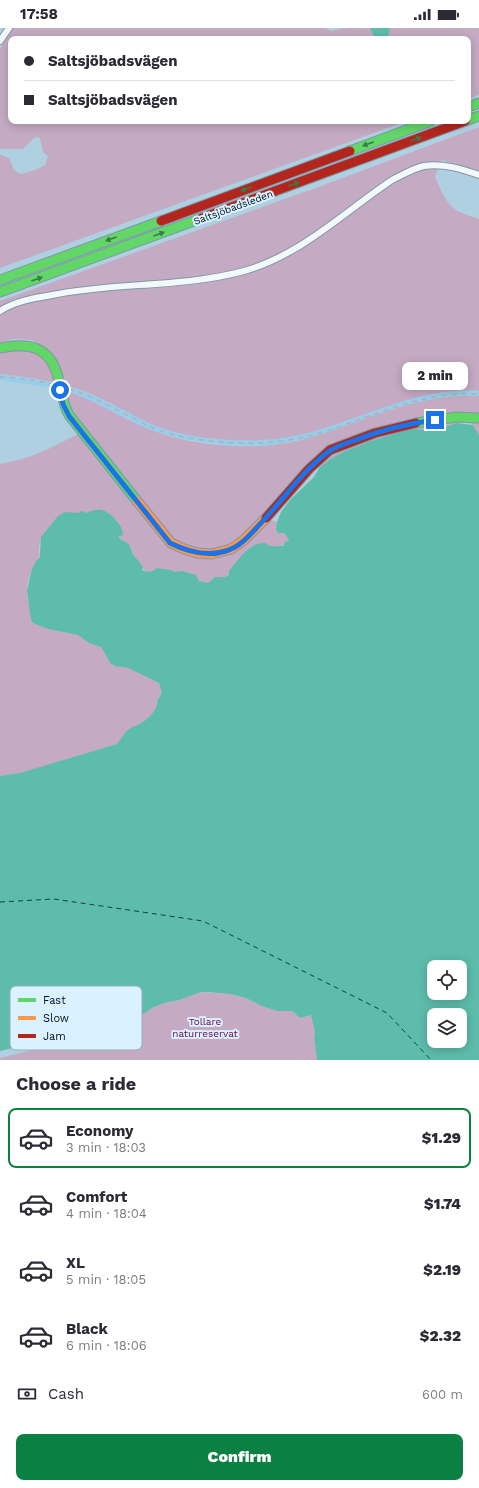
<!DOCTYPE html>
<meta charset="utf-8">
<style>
body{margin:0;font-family:"Work Sans",sans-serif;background:#f7f7f7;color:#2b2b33;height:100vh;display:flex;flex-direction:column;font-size:15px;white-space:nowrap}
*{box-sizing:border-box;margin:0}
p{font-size:13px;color:#7c7c81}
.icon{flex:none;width:22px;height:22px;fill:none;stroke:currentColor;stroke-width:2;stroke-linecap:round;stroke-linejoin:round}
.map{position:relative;height:1032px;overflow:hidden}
.side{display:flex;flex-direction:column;background:#fff;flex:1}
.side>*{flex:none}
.hud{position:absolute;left:8px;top:8px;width:463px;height:88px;border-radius:8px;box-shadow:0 2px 10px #0003;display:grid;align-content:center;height:88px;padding:0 16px;background:#fff}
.buttons{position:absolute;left:427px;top:932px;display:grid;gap:8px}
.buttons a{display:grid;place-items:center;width:40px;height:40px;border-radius:8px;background:#fff;box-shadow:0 2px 10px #0003;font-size:20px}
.end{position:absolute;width:18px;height:18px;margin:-9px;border:5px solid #1a73e8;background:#fff;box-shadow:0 0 0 2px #fff}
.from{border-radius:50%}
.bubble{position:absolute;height:28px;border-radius:8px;background:#fff;box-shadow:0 2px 10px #0003;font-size:13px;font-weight:800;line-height:28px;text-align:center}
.hud b{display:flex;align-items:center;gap:14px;height:38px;font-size:15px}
.hud b+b{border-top:1px solid #e1e1e2}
.hud i{width:10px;height:10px;background:#2b2b33}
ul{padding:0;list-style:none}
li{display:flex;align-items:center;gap:12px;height:60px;margin:0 8px 6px;padding:0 8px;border:2px solid transparent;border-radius:8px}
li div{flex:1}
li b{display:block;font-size:15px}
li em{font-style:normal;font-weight:800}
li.selected{border-color:#0b8043}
li>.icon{width:36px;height:36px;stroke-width:1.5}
h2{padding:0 16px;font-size:18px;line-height:48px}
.pay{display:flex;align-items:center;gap:10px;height:44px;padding:0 16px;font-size:15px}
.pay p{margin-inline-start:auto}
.cta{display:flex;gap:8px;margin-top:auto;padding:8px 16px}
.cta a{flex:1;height:46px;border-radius:8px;background:#0b8043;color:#fff;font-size:16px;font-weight:800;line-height:46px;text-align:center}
.status{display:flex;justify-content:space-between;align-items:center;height:28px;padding:0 20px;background:#fff;direction:ltr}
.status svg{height:11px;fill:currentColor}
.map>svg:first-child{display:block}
.built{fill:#99ceea}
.green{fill:#c4aac3}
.water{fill:#5dbcab;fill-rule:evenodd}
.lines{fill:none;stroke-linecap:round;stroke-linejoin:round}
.ferry{stroke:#124537;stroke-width:1;stroke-dasharray:5 4;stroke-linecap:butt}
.street-casing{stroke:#7e98a6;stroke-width:8}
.fast-casing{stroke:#7e98a6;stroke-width:11}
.slow-casing{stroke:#7e98a6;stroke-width:11}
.jam-casing{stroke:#7e98a6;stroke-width:11}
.street{stroke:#f3f8fa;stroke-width:6}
.fast{stroke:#63d668;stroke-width:9}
.slow{stroke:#ff974d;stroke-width:9}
.jam{stroke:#b3261e;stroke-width:9}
.rail{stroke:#abb3b7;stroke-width:1.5;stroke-dasharray:5 5;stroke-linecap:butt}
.oneway{fill:#367c45}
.route{stroke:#1a73e8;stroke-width:5}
.labels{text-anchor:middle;stroke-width:4;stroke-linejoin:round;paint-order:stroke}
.street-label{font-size:10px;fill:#000f1a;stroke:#daf1ff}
.park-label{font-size:10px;fill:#700345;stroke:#daf1ff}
.key{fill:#daf1ff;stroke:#99adba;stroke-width:1}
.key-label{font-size:11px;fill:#000f1a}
</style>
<div class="status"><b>17:58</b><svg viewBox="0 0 49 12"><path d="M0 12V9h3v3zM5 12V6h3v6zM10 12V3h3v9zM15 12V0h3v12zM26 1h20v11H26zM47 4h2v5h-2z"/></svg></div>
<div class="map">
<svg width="479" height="1032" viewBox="0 0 479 1032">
<rect width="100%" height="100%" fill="#afd0e1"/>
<path class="built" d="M 0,346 L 26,349 L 57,355 L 58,361 L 0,352 Z
M 63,357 L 86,364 L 152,396 L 248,412 L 272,411 L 306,405 L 326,400 L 399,374 L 420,368 L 453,363 L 474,362 L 479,363 L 479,368 L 456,368 L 399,379 L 327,406 L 307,411 L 273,417 L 248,418 L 222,417 L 176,410 L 150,402 L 85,370 L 62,362 Z"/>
<path class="green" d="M 12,0 L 326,0 L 330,3 L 340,1 L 342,0 L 370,0 L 375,11 L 11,11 L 11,93 L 407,93 L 0,240 L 0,126 L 5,129 L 9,130 L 14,142 L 21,146 L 38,141 L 45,137 L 48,128 L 43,124 L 40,110 L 35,109 L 23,121 L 0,121 L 0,21 Z
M 390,0 L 479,0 L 479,67 L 468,71 L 468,11 L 388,11 Z
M 479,99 L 479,143 L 442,132 L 435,148 C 438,157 445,172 452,179 C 459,185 471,188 479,191 L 479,363 C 412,358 353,398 289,409 C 250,416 188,412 151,396 C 129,386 109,373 86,364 C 79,361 71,359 63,357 L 42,318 L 32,312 L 13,311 L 0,315 L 0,273 L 321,158 Z
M 16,320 C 44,324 47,329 57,355 L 26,349 L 0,346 L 0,324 Z
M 62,362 C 94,371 121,390 151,402 C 187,416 235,421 273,417 C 309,413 339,400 372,388 C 406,376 443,366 479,368 L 479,386 L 465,384 L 405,393 L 339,414 L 243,510 L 231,518 L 220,521 L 203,522 L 172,513 L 69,383 Z
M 451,391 L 479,393 L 479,407 L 473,397 L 470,395 L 456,395 L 437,402 L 411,401 L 384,409 L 343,424 L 332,430 L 320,439 L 318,435 L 328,426 L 379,405 L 438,396 Z
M 78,406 L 168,519 L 179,525 L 196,529 L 224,527 L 267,491 L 277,494 L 276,501 L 285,505 L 289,513 C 281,519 273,522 265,515 C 249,515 236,534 229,547 L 225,549 L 215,549 L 208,555 L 199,553 L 197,549 C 183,546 171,542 157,540 C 146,549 143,541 138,533 C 135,527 131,522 129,516 L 120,511 L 119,495 L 107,485 L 98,482 L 86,485 L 58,488 C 50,501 35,511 40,530 C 33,536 26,554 27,564 C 28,573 31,582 31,592 L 33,595 L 48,601 L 78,607 L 89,615 L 101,619 L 111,636 L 115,638 L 128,640 L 159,655 L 162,665 L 157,673 C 161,687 133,698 125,706 C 122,708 119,713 117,716 L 20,746 L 0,748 L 0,436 C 27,432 54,419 78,406 Z
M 201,964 L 230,966 L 246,970 L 262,978 L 277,983 L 292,983 L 300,990 L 311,987 L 315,1004 L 314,1009 L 317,1032 L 0,1032 L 0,1030 L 37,1021 L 37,1017 C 50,1017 52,1017 59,1007 L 59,1002 C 63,1002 67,1003 72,1003 C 78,1002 82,999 87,996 L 99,1004 L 110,1005 L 125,999 L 152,980 L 164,975 L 179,972 Z"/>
<path class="water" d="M 370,0 L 390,0 L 388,11 L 375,11 Z
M 456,395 L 473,397 L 479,407 L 479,1032 L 317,1032 L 314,1009 L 315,1004 L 311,987 L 300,990 L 292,983 L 277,983 L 262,978 L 246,970 L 230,966 L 207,964 L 201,964 L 179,972 L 164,975 L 152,980 L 125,999 L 110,1005 L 99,1004 L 87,996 L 83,998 L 80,997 L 80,991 L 69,980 L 63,983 L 64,985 L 60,995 L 59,1007 L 55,1013 L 49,1014 L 42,1013 L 0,1023 L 0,748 L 20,745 L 117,716 C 121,711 124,705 129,701 C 134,698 139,697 144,693 C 150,689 159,680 157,673 L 162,665 L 159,655 L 128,640 L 115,638 L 111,636 L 101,619 L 89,615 L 78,607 L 48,601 L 33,595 L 31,592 L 27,562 L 32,541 L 36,533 L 40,530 L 40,526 L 41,509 L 58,488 L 65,484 L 79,485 L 81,483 L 83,483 L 86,485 C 90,483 97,481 102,482 C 111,485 123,497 123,507 L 119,508 L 120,511 L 129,516 L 133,526 L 143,539 L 142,542 C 147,545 153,544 157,540 L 171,542 L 175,544 L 182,543 L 196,547 L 199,553 L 208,555 L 215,549 L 225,549 L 229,547 L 229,543 C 238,533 249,514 265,515 C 272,520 275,518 283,518 L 285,514 L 289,513 L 285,505 L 278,505 L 276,501 L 277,494 L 281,484 L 290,472 L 314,449 L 320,439 L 332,430 L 343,424 L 371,413 L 411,401 L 437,402 ZM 434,939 L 460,939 L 460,965 L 434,965 ZM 434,987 L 460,987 L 460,1013 L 434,1013 Z"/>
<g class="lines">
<path class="ferry" d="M 0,874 L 54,871 L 203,893 L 387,985 L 431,1032"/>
<g class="street-casing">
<path id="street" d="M 0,13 L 9,0
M 0,283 C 15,273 34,270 52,267 C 115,254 181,260 244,243 C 301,227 344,184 392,152 C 402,147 414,140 424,138 C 443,135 462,141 479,147"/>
</g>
<g class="fast-casing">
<path id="fast" d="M 468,79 L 479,75
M 468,92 L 479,88
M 350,123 L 431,93
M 0,252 L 161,193
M 0,264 L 202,190
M 0,320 C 28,314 50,318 58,349 C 62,362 62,375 69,387 L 137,473
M 416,395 L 456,389 L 479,390"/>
</g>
<g class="slow-casing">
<path id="slow" d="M 137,473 L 171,515 L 184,521 L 197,525 L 212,526 L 231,521 L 244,512 L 266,490"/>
</g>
<g class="jam-casing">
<path id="jam" d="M 202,190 L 465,93
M 161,193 L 350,123
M 266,490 L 309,441 L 330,422 L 375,405 L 416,395"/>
</g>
<use href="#street" class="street"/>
<use href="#fast" class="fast"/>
<use href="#slow" class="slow"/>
<use href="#jam" class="jam"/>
<path class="rail" d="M 0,349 C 28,350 59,356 86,367 C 108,376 129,389 151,399 C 179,411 217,415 246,415 C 273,416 301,411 327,403 C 377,386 425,363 479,366"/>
</g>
<defs><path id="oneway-solid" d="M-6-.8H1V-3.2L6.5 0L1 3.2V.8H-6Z"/></defs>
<g class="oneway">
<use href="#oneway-solid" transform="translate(416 111) rotate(-20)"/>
<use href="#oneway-solid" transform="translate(368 116) rotate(160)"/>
<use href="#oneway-solid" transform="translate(294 156) rotate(-20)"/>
<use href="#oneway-solid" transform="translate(246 161) rotate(160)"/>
<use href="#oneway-solid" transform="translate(159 206) rotate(-20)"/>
<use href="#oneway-solid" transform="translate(111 211) rotate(160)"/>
<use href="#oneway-solid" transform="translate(37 251) rotate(-20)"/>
</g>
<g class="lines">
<path class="route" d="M 60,362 L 63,376 L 69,388 L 170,515 C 188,524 207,529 226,523 C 240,519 250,507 259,497 C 282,474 302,443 328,424 C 335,419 344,416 353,413 C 381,402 405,396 435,392"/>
</g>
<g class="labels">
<g class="street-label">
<text transform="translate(233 179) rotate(-20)" y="4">Saltsjöbadsleden</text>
</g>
<g class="park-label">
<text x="205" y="997">Tollare<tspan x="205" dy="12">naturreservat</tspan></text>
</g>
</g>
<rect x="10" y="958" width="132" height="64" rx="6" class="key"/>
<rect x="18" y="970" width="18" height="4" fill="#63d668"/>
<rect x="18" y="988" width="18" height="4" fill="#ff974d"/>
<rect x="18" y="1006" width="18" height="4" fill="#b3261e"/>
<g class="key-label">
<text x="43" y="976">Fast</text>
<text x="43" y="994">Slow</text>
<text x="43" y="1012">Jam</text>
</g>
</svg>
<div class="buttons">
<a><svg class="icon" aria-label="locate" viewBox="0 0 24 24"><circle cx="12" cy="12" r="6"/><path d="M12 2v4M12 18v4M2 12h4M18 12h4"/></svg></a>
<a><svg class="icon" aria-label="layers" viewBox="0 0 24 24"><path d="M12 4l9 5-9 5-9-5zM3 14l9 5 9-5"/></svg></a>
</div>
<i class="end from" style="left:60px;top:362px"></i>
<i class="end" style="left:435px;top:392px"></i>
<div class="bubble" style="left:402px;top:334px;width:66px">2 min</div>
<div class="hud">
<b><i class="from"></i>Saltsjöbadsvägen</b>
<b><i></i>Saltsjöbadsvägen</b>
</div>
</div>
<section class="side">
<h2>Choose a ride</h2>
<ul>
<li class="selected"><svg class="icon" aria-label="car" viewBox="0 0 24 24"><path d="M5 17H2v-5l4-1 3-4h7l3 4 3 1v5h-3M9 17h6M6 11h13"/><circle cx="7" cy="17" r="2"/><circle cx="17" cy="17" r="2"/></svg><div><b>Economy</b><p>3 min · 18:03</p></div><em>$1.29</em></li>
<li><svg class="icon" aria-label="car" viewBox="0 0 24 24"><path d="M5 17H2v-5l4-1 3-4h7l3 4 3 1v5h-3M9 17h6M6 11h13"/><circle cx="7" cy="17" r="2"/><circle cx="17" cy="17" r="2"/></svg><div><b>Comfort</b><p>4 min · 18:04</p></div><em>$1.74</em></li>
<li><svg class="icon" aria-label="car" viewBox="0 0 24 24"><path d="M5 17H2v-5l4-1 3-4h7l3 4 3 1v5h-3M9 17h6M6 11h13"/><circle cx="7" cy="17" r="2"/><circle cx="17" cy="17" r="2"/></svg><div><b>XL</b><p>5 min · 18:05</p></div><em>$2.19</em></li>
<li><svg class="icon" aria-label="car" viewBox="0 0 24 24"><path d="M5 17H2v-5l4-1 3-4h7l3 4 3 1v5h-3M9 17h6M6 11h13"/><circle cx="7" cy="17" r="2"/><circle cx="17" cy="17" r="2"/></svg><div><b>Black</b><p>6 min · 18:06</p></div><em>$2.32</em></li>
</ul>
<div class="pay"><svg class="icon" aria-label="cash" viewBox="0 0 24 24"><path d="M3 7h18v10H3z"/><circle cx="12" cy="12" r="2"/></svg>Cash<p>600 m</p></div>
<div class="cta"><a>Confirm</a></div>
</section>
